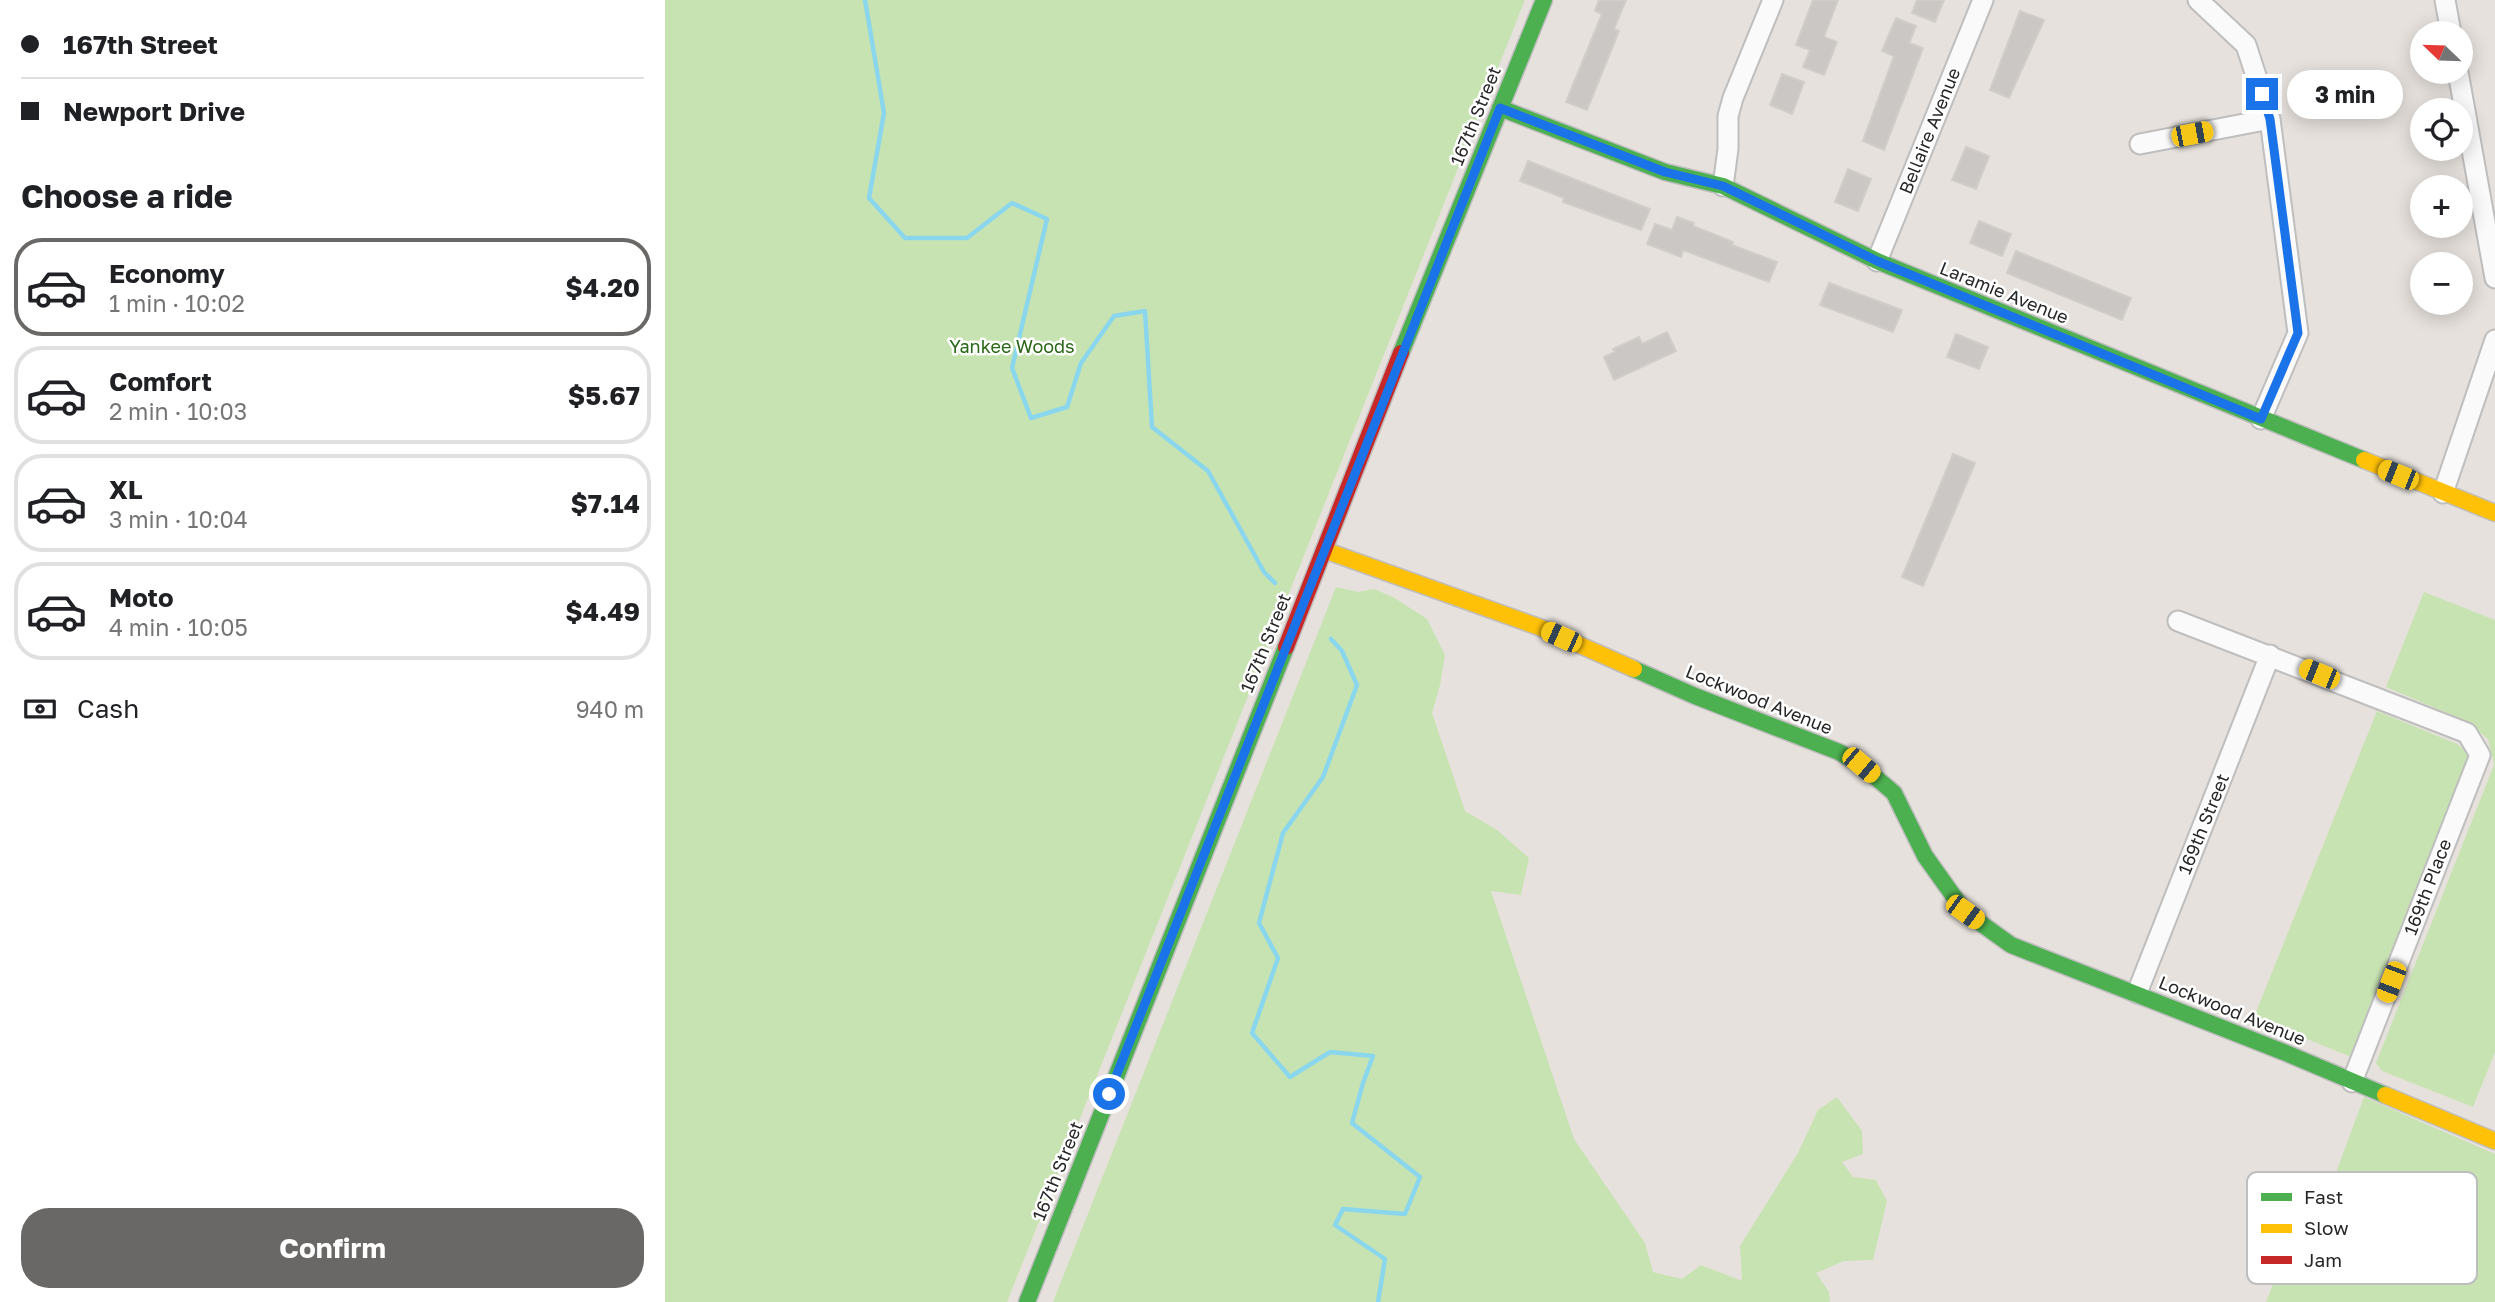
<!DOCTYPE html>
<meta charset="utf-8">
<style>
body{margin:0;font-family:"Golos Text",sans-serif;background:#f6f6f6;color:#202124;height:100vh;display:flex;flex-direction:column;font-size:26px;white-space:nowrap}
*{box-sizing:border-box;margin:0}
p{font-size:23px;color:#757577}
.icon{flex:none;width:38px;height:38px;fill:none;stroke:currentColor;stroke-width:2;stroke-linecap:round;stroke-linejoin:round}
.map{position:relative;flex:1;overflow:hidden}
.panel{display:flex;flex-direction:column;background:#fff;width:665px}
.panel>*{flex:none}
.guide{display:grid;align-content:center;height:154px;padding:0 21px;background:#fff}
.needle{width:46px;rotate:293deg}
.buttons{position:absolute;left:1745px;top:21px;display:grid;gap:14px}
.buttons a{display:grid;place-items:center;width:63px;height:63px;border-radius:50%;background:#fff;box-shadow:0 4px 18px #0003;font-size:35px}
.end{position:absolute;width:32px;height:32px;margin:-16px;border:9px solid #1a73e8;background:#fff;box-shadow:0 0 0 4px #fff}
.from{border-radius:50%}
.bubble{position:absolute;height:49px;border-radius:24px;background:#fff;box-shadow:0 4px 18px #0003;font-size:23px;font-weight:700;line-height:49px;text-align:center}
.car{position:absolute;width:21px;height:42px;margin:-21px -10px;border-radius:9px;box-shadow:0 0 5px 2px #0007;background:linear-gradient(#f5c518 24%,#345 0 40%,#f5c518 0 76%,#345 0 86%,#f5c518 0)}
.guide b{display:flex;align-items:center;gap:24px;height:66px;font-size:26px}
.guide b+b{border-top:2px solid #e0e0e0}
.guide i{width:18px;height:18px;background:#202124}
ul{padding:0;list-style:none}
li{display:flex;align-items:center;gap:21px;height:98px;margin:0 14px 10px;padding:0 7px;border:4px solid #e0e0e0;border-radius:28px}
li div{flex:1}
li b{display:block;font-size:26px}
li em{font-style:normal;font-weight:700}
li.current{border-color:#6a6866}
li>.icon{width:63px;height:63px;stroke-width:1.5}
h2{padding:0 21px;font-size:32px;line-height:84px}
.pay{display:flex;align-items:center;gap:18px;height:77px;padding:0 21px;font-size:26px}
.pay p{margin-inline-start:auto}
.action{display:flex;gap:14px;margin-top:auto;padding:14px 21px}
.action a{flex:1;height:80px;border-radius:28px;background:#6a6866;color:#fff;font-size:28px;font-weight:700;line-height:80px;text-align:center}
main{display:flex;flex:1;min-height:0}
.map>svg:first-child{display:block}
.green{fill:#c8e3b2}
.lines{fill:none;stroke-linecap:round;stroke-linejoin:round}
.stream{stroke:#8ad7ed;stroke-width:4.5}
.building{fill:#cbc7c4;stroke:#d1cdc8;stroke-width:2}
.street-casing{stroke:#bfbebe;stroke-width:23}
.fast-casing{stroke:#bfbebe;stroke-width:19}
.slow-casing{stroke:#bfbebe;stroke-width:19}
.jam-casing{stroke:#bfbebe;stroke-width:19}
.street{stroke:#fbfafa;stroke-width:19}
.fast{stroke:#4caf50;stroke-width:16}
.slow{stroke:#ffc107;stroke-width:16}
.jam{stroke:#c62828;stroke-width:16}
.route{stroke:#1a73e8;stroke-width:9}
.labels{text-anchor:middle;stroke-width:5;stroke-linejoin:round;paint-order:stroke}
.street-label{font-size:18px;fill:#272727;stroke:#fff}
.park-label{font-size:18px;fill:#296615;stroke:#fff}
.key{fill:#fff;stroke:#bebebe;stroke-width:2}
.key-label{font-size:19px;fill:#272727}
</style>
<main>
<section class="panel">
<div class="guide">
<b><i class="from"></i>167th Street</b>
<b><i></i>Newport Drive</b>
</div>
<h2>Choose a ride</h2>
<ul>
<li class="current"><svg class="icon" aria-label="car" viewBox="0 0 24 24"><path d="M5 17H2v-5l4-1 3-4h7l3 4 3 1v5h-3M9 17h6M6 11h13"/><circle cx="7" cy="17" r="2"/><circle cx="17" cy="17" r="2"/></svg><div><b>Economy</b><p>1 min · 10:02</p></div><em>$4.20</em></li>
<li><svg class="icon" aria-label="car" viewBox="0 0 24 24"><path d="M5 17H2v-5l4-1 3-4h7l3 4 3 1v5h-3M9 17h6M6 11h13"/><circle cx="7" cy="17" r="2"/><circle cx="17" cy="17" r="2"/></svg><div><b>Comfort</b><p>2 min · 10:03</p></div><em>$5.67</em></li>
<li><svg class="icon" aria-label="car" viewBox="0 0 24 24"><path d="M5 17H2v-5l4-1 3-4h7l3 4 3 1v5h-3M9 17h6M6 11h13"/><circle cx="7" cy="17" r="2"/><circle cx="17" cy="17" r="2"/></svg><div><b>XL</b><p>3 min · 10:04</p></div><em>$7.14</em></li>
<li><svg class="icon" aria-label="car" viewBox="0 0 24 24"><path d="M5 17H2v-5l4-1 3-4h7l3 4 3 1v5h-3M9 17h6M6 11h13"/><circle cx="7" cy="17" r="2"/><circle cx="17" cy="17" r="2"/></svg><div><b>Moto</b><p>4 min · 10:05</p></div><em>$4.49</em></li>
</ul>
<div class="pay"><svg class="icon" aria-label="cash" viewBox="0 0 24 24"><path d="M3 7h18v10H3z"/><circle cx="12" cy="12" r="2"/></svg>Cash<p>940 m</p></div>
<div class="action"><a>Confirm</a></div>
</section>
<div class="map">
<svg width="1830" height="1302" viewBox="0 0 1830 1302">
<rect width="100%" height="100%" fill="#e6e1dc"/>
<path class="green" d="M 0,0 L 860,0 L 342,1302 L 0,1302 Z
M 671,587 L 693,592 L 709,589 L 728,597 L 762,619 L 780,655 L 775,685 L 767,713 L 800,811 L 832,830 L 864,858 L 856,895 L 826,891 L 909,1139 L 980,1243 L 988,1272 L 1017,1279 L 1036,1265 L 1077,1281 L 1075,1246 L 1133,1153 L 1153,1110 L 1172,1097 L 1197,1131 L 1198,1154 L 1177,1162 L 1188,1177 L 1211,1180 L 1222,1201 L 1208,1260 L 1179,1261 L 1151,1273 L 1164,1292 L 1165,1302 L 388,1302 Z
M 1759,592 L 1830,620 L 1830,1052 L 1808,1107 L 1717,1071 L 1711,1063 L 1829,765 L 1823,739 L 1803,722 L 1721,687 Z
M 1712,711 L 1792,744 L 1800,750 L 1804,762 L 1686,1057 L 1589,1017 Z
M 1699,1097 L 1830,1154 L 1830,1302 L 1601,1302 L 1636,1213 L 1659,1222 L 1669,1178 Z"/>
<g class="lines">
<path class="stream" d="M 200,0 L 219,113 L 204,198 L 240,238 L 302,238 L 347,203 L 382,219 L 347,368 L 366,418 L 402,407 L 416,363 L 449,316 L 480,311 L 487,427 L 543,471 L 599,572 L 610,583
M 666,639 L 677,651 L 692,685 L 658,777 L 618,833 L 594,923 L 613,958 L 587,1033 L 625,1077 L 665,1052 L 708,1056 L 698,1083 L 687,1123 L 755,1177 L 740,1214 L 678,1209 L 670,1225 L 720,1259 L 713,1302"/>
</g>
<path class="building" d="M 934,0 L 961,0 L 949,29 L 954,31 L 922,110 L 901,102 L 937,14 L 930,11 Z
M 1148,0 L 1173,0 L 1159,37 L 1172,42 L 1159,75 L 1138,67 L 1145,50 L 1131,45 Z
M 1252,0 L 1279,0 L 1270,22 L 1247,13 Z
M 1355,11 L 1379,20 L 1344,98 L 1325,90 Z
M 1231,18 L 1251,26 L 1244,43 L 1258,48 L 1219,150 L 1198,141 L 1229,56 L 1217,51 Z
M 1117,74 L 1139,82 L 1127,114 L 1105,105 Z
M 1301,147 L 1324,156 L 1311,189 L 1287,180 Z
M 863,161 L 985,209 L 976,230 L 898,202 L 899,198 L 855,181 Z
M 1183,169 L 1206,179 L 1193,211 L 1170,202 Z
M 1012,217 L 1029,223 L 1028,226 L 1068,242 L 1067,245 L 1112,262 L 1104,282 L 1018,250 L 1016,257 L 982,244 L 990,224 L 1007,230 Z
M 1314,221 L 1346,234 L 1337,256 L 1305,243 Z
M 1351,251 L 1466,298 L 1457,320 L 1342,273 Z
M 1164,283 L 1237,310 L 1228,332 L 1155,305 Z
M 1002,332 L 1011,351 L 949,380 L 939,357 L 950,352 L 948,349 L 974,337 L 977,344 Z
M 1291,334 L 1323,347 L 1314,369 L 1282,357 Z
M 1288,454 L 1310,463 L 1258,586 L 1237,577 Z"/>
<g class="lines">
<g class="street-casing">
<path id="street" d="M 1533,0 L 1581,45 L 1605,119 L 1633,333 L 1596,419
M 1780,0 L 1786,33
M 1793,72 L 1830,278
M 1475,144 L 1605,119
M 1058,186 L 1063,149 L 1063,116 L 1068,98 L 1108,0
M 1212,261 L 1318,0
M 1778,493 L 1830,340
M 1513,621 L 1802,733 L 1815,755 L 1687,1082
M 1472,993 L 1605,655"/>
</g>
<g class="fast-casing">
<path id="fast" d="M 835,108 L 1000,172 L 1058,186 L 1212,261 L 1699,460
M 736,353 L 879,0
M 969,669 L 1030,696 L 1174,752 L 1196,765 L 1229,793 L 1260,856 L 1300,912 L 1346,945 L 1621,1053 L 1720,1095
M 362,1302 L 621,647"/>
</g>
<g class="slow-casing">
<path id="slow" d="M 1699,460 L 1830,513
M 659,550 L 874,627 L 969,669
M 1720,1095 L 1830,1141"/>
</g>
<g class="jam-casing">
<path id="jam" d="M 621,647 L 736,353"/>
</g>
<use href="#street" class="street"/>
<use href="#fast" class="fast"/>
<use href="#slow" class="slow"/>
<use href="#jam" class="jam"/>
</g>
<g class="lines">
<path class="route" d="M 444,1094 L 835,108 L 1000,172 L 1058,186 L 1212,261 L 1596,419 L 1633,333 L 1605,119 L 1597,94"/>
</g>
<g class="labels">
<g class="street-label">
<text transform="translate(811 116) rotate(-68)" y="6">167th Street</text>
<text transform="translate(1265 131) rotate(-68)" y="6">Bellaire Avenue</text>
<text transform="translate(1339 293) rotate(22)" y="6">Laramie Avenue</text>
<text transform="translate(601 643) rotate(-68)" y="6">167th Street</text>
<text transform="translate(1094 700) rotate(22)" y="6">Lockwood Avenue</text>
<text transform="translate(1539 824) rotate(-68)" y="6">169th Street</text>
<text transform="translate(1763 887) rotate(-69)" y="6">169th Place</text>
<text transform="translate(1567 1011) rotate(22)" y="6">Lockwood Avenue</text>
<text transform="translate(393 1171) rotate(-68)" y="6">167th Street</text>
</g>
<g class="park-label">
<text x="347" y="353">Yankee Woods</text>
</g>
</g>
<rect x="1582" y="1172" width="230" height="112" rx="10" class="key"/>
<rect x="1596" y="1193" width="31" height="8" fill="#4caf50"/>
<rect x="1596" y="1224" width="31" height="9" fill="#ffc107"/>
<rect x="1596" y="1256" width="31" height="8" fill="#c62828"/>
<g class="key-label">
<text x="1639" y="1204">Fast</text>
<text x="1639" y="1235">Slow</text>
<text x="1639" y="1267">Jam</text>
</g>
</svg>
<div class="buttons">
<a><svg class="needle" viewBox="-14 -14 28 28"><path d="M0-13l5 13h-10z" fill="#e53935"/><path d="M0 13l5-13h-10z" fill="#757577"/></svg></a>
<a><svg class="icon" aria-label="locate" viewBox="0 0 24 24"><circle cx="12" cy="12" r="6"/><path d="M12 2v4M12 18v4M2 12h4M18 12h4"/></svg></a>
<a>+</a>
<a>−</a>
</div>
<i class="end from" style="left:444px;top:1094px"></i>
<i class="end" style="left:1597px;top:94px"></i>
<div class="bubble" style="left:1622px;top:70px;width:116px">3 min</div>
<i class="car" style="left:1527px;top:134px;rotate:79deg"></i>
<i class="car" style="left:1733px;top:475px;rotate:292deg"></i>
<i class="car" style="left:896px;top:637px;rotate:294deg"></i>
<i class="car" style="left:1654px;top:674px;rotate:292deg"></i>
<i class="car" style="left:1196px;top:765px;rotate:130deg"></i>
<i class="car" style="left:1300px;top:912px;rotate:126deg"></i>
<i class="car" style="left:1726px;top:982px;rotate:201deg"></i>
</div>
</main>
